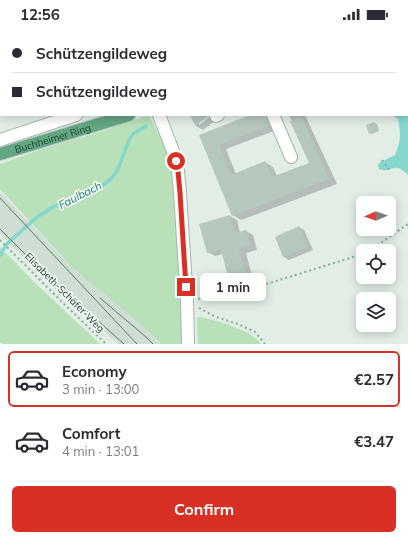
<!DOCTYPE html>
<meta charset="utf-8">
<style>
body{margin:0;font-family:Mulish,sans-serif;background:#f2f2f3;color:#2b2b33;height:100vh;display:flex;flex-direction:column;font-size:15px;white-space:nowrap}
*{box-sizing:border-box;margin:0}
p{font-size:13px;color:#7c7c81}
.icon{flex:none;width:22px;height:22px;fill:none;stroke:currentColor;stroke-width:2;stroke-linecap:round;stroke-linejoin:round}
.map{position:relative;height:316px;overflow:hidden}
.side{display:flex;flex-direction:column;background:#fff;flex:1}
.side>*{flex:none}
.hud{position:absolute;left:0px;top:0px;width:408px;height:88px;box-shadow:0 2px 10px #0003;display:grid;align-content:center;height:88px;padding:0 12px;background:#fff}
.needle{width:26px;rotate:268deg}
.buttons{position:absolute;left:356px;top:168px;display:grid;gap:8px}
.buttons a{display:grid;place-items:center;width:40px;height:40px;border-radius:6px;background:#fff;box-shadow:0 2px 10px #0003;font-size:20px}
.end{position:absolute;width:18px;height:18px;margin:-9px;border:5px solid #d93025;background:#fff;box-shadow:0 0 0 2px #fff}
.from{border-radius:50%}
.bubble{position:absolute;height:28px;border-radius:6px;background:#fff;box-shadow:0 2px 10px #0003;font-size:13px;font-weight:700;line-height:28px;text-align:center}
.hud b{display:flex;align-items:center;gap:14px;height:38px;font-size:15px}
.hud b+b{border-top:1px solid #e1e1e2}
.hud i{width:10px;height:10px;background:#2b2b33}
ul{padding:7px 0 0;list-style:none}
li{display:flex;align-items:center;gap:12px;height:56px;margin:0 8px 6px;padding:0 4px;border:2px solid transparent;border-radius:6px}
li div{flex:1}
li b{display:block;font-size:15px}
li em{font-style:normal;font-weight:700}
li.selected{border-color:#d93025}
li>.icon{width:36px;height:36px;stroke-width:1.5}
.action{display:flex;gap:8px;margin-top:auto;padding:8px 12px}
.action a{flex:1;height:46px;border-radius:6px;background:#d93025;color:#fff;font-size:16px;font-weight:700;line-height:46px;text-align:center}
.status{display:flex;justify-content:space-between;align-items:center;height:28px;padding:0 20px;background:#fff;direction:ltr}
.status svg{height:11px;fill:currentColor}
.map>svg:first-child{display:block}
.built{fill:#cfddd3}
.green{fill:#b8e0b9}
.water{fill:#85d7ce}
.shadow{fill:#0003}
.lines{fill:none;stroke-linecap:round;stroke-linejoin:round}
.stream{stroke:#85d7ce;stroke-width:3.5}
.building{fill:#b6c8bd}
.minor-casing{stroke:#a3b6ab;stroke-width:14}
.major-casing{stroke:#c1cac5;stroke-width:14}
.path{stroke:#7fb395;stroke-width:2;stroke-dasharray:2 3;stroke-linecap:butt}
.minor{stroke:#fff;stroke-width:12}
.major{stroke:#62a683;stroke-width:12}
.tram{stroke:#5a7b6a;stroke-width:1}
.route{stroke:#d93025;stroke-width:5}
.labels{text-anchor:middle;stroke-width:3.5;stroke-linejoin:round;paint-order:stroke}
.street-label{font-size:10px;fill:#20402f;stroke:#f2f9f4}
.water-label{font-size:11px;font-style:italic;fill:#157b72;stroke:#f2f9f4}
</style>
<div class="status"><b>12:56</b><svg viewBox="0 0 49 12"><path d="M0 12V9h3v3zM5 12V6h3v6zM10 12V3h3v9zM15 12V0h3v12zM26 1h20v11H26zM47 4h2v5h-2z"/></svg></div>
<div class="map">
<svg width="408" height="316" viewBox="0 0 408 316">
<rect width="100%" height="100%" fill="#e1ede5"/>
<path class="built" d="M 0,164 L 71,238 L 150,305 L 160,316 L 119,316 L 54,260 L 0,205 Z"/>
<path class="green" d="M 147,88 L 150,89 L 154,97 L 167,122 L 174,150 L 181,284 L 181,316 L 161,316 L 150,305 L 71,238 L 0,161 L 0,136 L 42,121 L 110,101 L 110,99 Z
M 0,219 L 36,256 L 100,316 L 4,316 L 0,315 Z
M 199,289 C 213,291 244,301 254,309 C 257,311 259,314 261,316 L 198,316 L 197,290 Z"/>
<path class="water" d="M 317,0 L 397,0 L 397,1 L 319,1 Z
M 407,29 L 408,30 L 408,147 C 393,132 393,146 379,141 L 378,138 L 379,135 L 395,127 C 401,112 401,107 398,91 L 392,87 L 407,87 Z"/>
<path class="shadow" d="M 197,87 L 209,87 L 199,94 L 199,97 L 212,87 L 216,92 L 203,102 L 196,98 L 193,90 Z
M 253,87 L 271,87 L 277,102 L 226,121 L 236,146 L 265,134 L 273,139 L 277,148 L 311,135 L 289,87 L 305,87 L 337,156 L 241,192 L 233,187 L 200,108 Z
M 374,95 L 377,96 L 379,103 L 372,106 L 370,105 Z
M 230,188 L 237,192 L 240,205 L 246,203 L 253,207 L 257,222 L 246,225 L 252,248 L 236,252 L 229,248 L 223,226 L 215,228 L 208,224 Z
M 299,199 L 304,202 L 313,222 L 289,232 L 284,229 Z"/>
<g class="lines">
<path class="stream" d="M 265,1 L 267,0
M 0,227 L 7,216 L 37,189 L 53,179 L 102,158 L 111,151 L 117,143 L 130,110 L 134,105 L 146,98"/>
</g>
<path class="building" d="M 190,87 L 209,87 L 209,88 L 195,98 Z
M 250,87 L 266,87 L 269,97 L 219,117 L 231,147 L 265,133 L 272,149 L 309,135 L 290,93 L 301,88 L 329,151 L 232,188 L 199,107 Z
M 374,94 L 378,102 L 369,106 L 366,97 Z
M 230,187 L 235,205 L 246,202 L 251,218 L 239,221 L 245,244 L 228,249 L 221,221 L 207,225 L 199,196 Z
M 299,198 L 308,219 L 283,229 L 275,209 Z"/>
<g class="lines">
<g class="minor-casing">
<path id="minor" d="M 159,87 L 173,123 L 178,143 L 180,165 L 187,274 L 188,315
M 273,87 L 291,129
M 216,88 L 218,87
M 0,112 L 76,87"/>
</g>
<g class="major-casing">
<g id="major">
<path d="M 291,1 L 293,0"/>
<path id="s1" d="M 0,126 L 129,87"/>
</g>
</g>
<path class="path" d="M 248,1 L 249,0
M 325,1 L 325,0
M 382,132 L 391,144
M 0,212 L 62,274 L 106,316
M 369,223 L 408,196
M 198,271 L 213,267 L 244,263 L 363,226
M 199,280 L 216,289 L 238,296 L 255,304 L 265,316"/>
<use href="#minor" class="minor"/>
<use href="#major" class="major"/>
<path class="tram" d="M 0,170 L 137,316
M 0,201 L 44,245 L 124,316
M 100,270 L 146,309 L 153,316"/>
</g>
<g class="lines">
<path class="route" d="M 176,133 L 178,143 L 180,165 L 186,259"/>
</g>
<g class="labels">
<g class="street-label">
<text dy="4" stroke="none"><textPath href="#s1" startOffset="55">Buchheimer Ring</textPath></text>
<text transform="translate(65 264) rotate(45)" y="4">Elisabeth-Schäfer-Weg</text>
</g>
<g class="water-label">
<text transform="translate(80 167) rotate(-27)" y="4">Faulbach</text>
</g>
</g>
</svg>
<div class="buttons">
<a><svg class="needle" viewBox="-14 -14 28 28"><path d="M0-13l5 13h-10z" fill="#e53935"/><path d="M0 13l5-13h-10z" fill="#7c7c81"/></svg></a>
<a><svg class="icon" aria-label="locate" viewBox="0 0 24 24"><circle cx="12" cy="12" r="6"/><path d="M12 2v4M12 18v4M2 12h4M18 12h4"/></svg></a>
<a><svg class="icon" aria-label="layers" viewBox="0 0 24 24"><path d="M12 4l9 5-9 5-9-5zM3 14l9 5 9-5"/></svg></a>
</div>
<i class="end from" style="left:176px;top:133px"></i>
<i class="end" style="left:186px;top:259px"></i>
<div class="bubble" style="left:200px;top:245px;width:66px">1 min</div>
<div class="hud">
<b><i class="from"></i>Schützengildeweg</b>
<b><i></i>Schützengildeweg</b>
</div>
</div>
<section class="side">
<ul>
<li class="selected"><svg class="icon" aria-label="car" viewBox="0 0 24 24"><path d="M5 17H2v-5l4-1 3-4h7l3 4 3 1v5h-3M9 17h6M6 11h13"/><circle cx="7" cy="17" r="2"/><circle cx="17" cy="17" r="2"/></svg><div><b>Economy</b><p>3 min · 13:00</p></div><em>€2.57</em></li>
<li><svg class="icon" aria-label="car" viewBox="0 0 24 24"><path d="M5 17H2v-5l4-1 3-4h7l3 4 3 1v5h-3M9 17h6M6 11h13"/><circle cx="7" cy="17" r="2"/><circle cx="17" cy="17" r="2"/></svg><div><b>Comfort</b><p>4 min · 13:01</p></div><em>€3.47</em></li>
</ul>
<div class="action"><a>Confirm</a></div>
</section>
